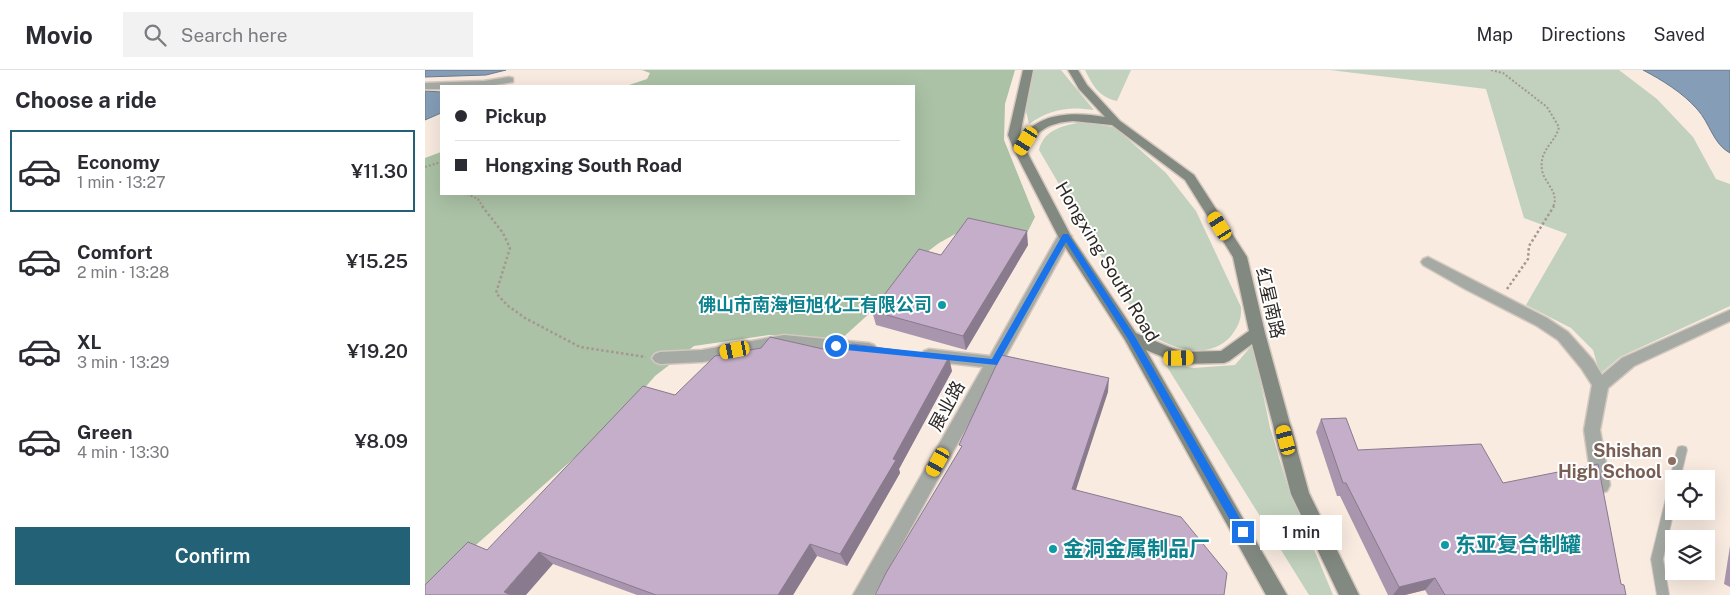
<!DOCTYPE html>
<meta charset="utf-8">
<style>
body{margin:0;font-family:"Public Sans","Noto Sans SC",sans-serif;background:#f2f2f3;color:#2b2b33;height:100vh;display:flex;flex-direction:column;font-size:19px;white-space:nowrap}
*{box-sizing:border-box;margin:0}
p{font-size:16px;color:#7c7c81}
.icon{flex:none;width:28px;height:28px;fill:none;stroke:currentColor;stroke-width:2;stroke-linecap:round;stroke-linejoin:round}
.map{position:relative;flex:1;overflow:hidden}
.details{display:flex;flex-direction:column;background:#fff;width:425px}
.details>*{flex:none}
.guide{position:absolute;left:15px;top:15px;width:475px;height:110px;border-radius:0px;box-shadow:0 5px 20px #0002;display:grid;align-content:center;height:110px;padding:0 15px;background:#fff}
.fabs{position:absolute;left:1240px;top:400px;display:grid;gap:10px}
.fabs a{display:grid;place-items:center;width:50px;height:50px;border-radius:0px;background:#fff;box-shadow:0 5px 20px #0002;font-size:25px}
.end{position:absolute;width:22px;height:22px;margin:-11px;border:6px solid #1a73e8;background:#fff;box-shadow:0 0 0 2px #fff}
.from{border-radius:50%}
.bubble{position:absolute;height:35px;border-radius:0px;background:#fff;box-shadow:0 5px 20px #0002;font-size:16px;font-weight:600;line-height:35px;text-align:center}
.car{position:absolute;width:15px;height:30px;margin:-15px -8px;border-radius:6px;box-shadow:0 0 4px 1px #0007;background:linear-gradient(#f5c518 24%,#345 0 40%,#f5c518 0 76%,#345 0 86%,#f5c518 0)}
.guide b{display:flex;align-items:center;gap:18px;height:48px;font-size:19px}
.guide b+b{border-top:1px solid #e1e1e2}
.guide i{width:12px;height:12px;background:#2b2b33}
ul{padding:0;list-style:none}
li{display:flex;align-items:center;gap:15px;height:82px;margin:0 10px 8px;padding:0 5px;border:2px solid transparent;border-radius:0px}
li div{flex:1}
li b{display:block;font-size:19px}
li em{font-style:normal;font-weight:600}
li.current{border-color:#236177}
li>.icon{width:45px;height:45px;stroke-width:1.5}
h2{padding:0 15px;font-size:22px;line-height:60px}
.button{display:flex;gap:10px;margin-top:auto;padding:10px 15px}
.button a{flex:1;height:58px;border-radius:0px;background:#236177;color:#fff;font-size:20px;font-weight:600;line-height:58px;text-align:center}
header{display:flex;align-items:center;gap:30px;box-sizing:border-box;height:70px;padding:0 25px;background:#fff;border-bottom:1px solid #e1e1e2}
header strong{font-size:24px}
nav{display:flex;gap:28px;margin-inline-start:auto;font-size:18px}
.search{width:350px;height:45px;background:#f2f2f3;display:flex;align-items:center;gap:12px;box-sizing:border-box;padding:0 18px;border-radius:0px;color:#7c7c81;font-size:19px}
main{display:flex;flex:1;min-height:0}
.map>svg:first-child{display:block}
.green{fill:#c1d1bd}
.forest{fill:#abc2a6}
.water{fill:#859db6;stroke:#6b7a8a}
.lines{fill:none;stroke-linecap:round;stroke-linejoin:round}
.service-casing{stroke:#d4c8be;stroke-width:2}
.minor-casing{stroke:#d4c8be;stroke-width:3}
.secondary-casing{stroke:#d4c8be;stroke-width:3}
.path-far1{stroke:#a39890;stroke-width:2;stroke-dasharray:2 2;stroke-linecap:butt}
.path{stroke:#a39890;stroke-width:2.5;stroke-dasharray:2.5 2.5;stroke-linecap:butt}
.service{fill:#a5aaa5;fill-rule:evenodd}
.minor{fill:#a5aaa5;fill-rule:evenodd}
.secondary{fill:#828981;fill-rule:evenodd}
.wall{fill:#a996ae}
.shaded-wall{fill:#897a8d}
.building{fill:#c4aeca;stroke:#897a8d}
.route{fill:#1a73e8}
.culture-dot{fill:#0f9aa8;stroke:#fff;stroke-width:2}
.education-dot{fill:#8d6e63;stroke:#fff;stroke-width:2}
.labels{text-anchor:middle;stroke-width:4;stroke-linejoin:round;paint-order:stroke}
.street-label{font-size:18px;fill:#2d2824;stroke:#fff}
.culture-label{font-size:18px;font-weight:bold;fill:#0d838f;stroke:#fff;text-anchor:end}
.education-label{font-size:18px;font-weight:bold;fill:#785e54;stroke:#fff;text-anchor:end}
.near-culture-label{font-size:21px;font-weight:bold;fill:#0d838f;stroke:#fff;text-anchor:start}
</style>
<header>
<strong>Movio</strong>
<div class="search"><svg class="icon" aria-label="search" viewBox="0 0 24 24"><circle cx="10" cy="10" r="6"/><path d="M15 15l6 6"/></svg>Search here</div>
<nav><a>Map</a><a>Directions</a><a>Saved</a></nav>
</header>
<main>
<section class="details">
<h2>Choose a ride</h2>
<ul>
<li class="current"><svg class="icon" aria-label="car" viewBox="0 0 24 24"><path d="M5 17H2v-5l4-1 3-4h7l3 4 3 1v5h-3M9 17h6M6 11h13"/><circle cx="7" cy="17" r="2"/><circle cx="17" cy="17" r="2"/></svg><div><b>Economy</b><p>1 min · 13:27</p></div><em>¥11.30</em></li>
<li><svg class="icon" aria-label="car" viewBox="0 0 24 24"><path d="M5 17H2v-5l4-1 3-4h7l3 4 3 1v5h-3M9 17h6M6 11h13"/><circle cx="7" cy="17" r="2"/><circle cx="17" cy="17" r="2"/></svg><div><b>Comfort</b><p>2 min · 13:28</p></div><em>¥15.25</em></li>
<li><svg class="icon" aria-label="car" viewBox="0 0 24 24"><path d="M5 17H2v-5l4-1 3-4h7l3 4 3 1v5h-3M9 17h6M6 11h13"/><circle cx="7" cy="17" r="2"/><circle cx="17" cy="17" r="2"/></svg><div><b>XL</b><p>3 min · 13:29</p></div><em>¥19.20</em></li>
<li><svg class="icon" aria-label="car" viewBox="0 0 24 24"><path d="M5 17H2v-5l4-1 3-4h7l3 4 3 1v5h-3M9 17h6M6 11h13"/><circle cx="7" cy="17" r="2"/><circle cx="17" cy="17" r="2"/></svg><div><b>Green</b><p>4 min · 13:30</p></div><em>¥8.09</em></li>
</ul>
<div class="button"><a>Confirm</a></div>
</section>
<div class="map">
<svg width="1305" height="525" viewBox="0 0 1305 525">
<rect width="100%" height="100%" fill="#f9ebe0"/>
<path class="green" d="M 607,0 L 636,0 L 669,40 C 644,36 625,39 604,54 L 601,41 Z
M 660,0 L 706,0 L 692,31 C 674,27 668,16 660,0 Z
M 905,0 L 1194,0 L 1232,29 L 1268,67 L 1291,109 L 1305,114 L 1305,236 L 1195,287 L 1175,304 L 1168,280 L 1146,258 L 1101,235 L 1142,164 L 1099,148 L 1061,19 Z
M 657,52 L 688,57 L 694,61 L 741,103 L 771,141 L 816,237 C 817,249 813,257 806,266 C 784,292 743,278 720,261 L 614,80 C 619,59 638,56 657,52 Z
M 828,274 L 845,358 L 862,414 L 908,525 L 884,525 L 739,292 L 768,298 L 810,295 Z"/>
<path class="forest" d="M 217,0 L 590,0 L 580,34 L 579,70 L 610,147 L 601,165 L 543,157 L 514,173 L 485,195 L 468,222 L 414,271 L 386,267 L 344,265 L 269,276 L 230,306 L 190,352 L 52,474 L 3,525 L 0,525 L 0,88 L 16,82 L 16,124 L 489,124 L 489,16 L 201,16 L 222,9 L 225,3 Z"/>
<path class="water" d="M 0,0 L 81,0 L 61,5 L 0,7 Z
M 1218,0 L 1305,0 L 1305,83 C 1288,74 1285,53 1272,39 C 1258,23 1237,10 1218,0 Z
M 0,21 L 16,22 L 16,43 L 0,50 Z"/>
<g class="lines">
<g class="service-casing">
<path id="service" d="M 1257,376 L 1261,377 L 1262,380 L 1255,409 L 1249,409 L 1249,440 L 1238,489 L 1244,525 L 1232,525 L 1226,489 L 1244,416 L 1247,412 L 1245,409 L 1252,380 L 1253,377 Z"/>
</g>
<g class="minor-casing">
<path id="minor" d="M 84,7 L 88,8 L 88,12 L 64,16 L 16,16 L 16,19 L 0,19 L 0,13 L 59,11 Z
M 640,162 L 647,166 L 449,525 L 428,525 L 558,297 L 504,291 L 499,289 L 496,285 L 499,281 L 504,279 L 565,286 L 633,166 Z
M 1003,187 L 1122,248 L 1143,262 L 1168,290 L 1177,305 L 1197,288 L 1305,240 L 1305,251 L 1209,296 L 1183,318 L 1175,360 L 1185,415 L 1182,421 L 1176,423 L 1170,421 L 1167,415 L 1159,360 L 1167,315 L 1156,298 L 1133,270 L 1112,256 L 1040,219 L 998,195 L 996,192 L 998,189 Z
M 359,265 L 444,273 L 449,275 L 452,279 L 449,283 L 444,285 L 359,277 L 277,292 L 235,294 L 230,292 L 227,288 L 230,284 L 235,282 L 277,280 Z"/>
</g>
<g class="secondary-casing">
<path id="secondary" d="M 598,0 L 608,0 L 595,65 L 596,69 C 614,41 651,42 680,47 L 654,19 L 643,0 L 653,0 L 662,15 L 695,51 L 769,105 L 822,187 L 840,263 L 884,423 L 934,525 L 914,525 L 866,424 L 827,274 L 804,291 L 799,293 L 755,294 L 721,280 L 862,525 L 841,525 L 700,270 L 633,166 L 589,80 L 583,65 ZM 648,51 L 687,55 L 760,110 L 808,187 L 824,261 L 796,281 L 756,282 L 711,263 L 646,166 L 601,80 C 613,59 624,53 648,51 Z"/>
</g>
<path class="path-far1" d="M 1066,0 L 1078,3 L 1122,37 L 1134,57 C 1130,74 1114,79 1117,100 C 1119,113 1135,122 1128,137
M 0,97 L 16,92
M 42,124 L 53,129 L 58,137"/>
<path class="path" d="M 57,136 L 78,163 L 85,178 L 71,223 L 82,235 L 100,248 L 155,277 L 221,287
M 1082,219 L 1103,189 L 1104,176 L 1129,136"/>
<use href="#service" class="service"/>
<use href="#minor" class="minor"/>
<use href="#secondary" class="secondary"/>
</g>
<path class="wall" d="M 603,175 L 541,280 L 451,255 L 447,241 L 516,185 Z
M 420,284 L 527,301 L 474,399 L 475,403 L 422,496 L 392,486 L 368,525 L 212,525 L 128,494 L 62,480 L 250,325 Z
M 896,349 L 933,380 L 1078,413 L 1196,514 L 1201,525 L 1003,525 L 1000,520 L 980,525 L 963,525 L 915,426 L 912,426 L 891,362 Z
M 1305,476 L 1305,517 L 1299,514 Z"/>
<path class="shaded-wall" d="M 602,161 L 603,175 L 541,280 L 538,266 Z
M 524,287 L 527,301 L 474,399 L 475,403 L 422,496 L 415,484 Z
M 684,308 L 683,322 L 647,432 L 647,419 Z
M 385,474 L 392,486 L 368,525 L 353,525 Z
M 114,482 L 128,494 L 101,525 L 83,525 L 79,522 Z
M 1010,508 L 1000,520 L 980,525 L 968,525 L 974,517 Z"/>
<path class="building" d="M 543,148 L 602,161 L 538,266 L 447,241 L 494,179 L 516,185 Z
M 345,267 L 420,284 L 427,274 L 524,287 L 468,389 L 471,390 L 415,484 L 385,474 L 353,525 L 231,525 L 114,482 L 79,522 L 86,525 L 0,525 L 0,515 L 43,472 L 62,480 L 218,316 L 250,325 L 290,286 L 336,278 Z
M 576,285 L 684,308 L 647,419 L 756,447 L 802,503 L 799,525 L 450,525 L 461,503 L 537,376 L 534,375 Z
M 921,348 L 933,380 L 1056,374 L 1078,413 L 1173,394 L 1196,514 L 1199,515 L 1201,525 L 1020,525 L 1010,508 L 974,517 L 921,413 L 918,413 L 896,349 Z"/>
<path class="route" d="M 638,164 L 643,164 L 709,265 L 821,459 L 821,466 L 814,466 L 703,269 L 641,172 L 572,295 L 411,279 L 407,276 L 411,273 L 567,289 Z"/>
<g class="culture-dot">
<circle cx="517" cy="235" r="5"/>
<circle cx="1020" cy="475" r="5"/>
<circle cx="628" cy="479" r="5"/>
</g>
<circle class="education-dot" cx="1247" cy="391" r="5"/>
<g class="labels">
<g class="street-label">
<text transform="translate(682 192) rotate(59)" y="6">Hongxing South Road</text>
<text transform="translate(845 233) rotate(77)" y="6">红星南路</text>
<text transform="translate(522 336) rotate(-61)" y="6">展业路</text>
</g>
<g class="culture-label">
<text x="507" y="241">佛山市南海恒旭化工有限公司</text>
</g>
<g class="education-label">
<text x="1237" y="387">Shishan<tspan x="1237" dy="21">High School</tspan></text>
</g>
<g class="near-culture-label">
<text x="1030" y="482">东亚复合制罐</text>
<text x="638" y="486">金洞金属制品厂</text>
</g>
</g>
</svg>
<div class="fabs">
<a><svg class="icon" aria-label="locate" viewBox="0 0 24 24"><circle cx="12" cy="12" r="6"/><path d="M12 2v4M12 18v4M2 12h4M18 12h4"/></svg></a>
<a><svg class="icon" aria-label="layers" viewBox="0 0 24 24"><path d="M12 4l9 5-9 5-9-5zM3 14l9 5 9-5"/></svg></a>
</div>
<i class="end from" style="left:411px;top:276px"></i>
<i class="end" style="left:818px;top:462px"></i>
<div class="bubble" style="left:835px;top:445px;width:82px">1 min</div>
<i class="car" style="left:601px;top:71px;rotate:212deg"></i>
<i class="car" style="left:795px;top:156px;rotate:328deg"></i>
<i class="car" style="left:310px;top:280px;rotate:259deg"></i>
<i class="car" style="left:754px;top:288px;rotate:89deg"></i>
<i class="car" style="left:861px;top:370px;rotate:345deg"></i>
<i class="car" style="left:513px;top:392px;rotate:209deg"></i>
<div class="guide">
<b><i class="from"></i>Pickup</b>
<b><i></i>Hongxing South Road</b>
</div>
</div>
</main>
